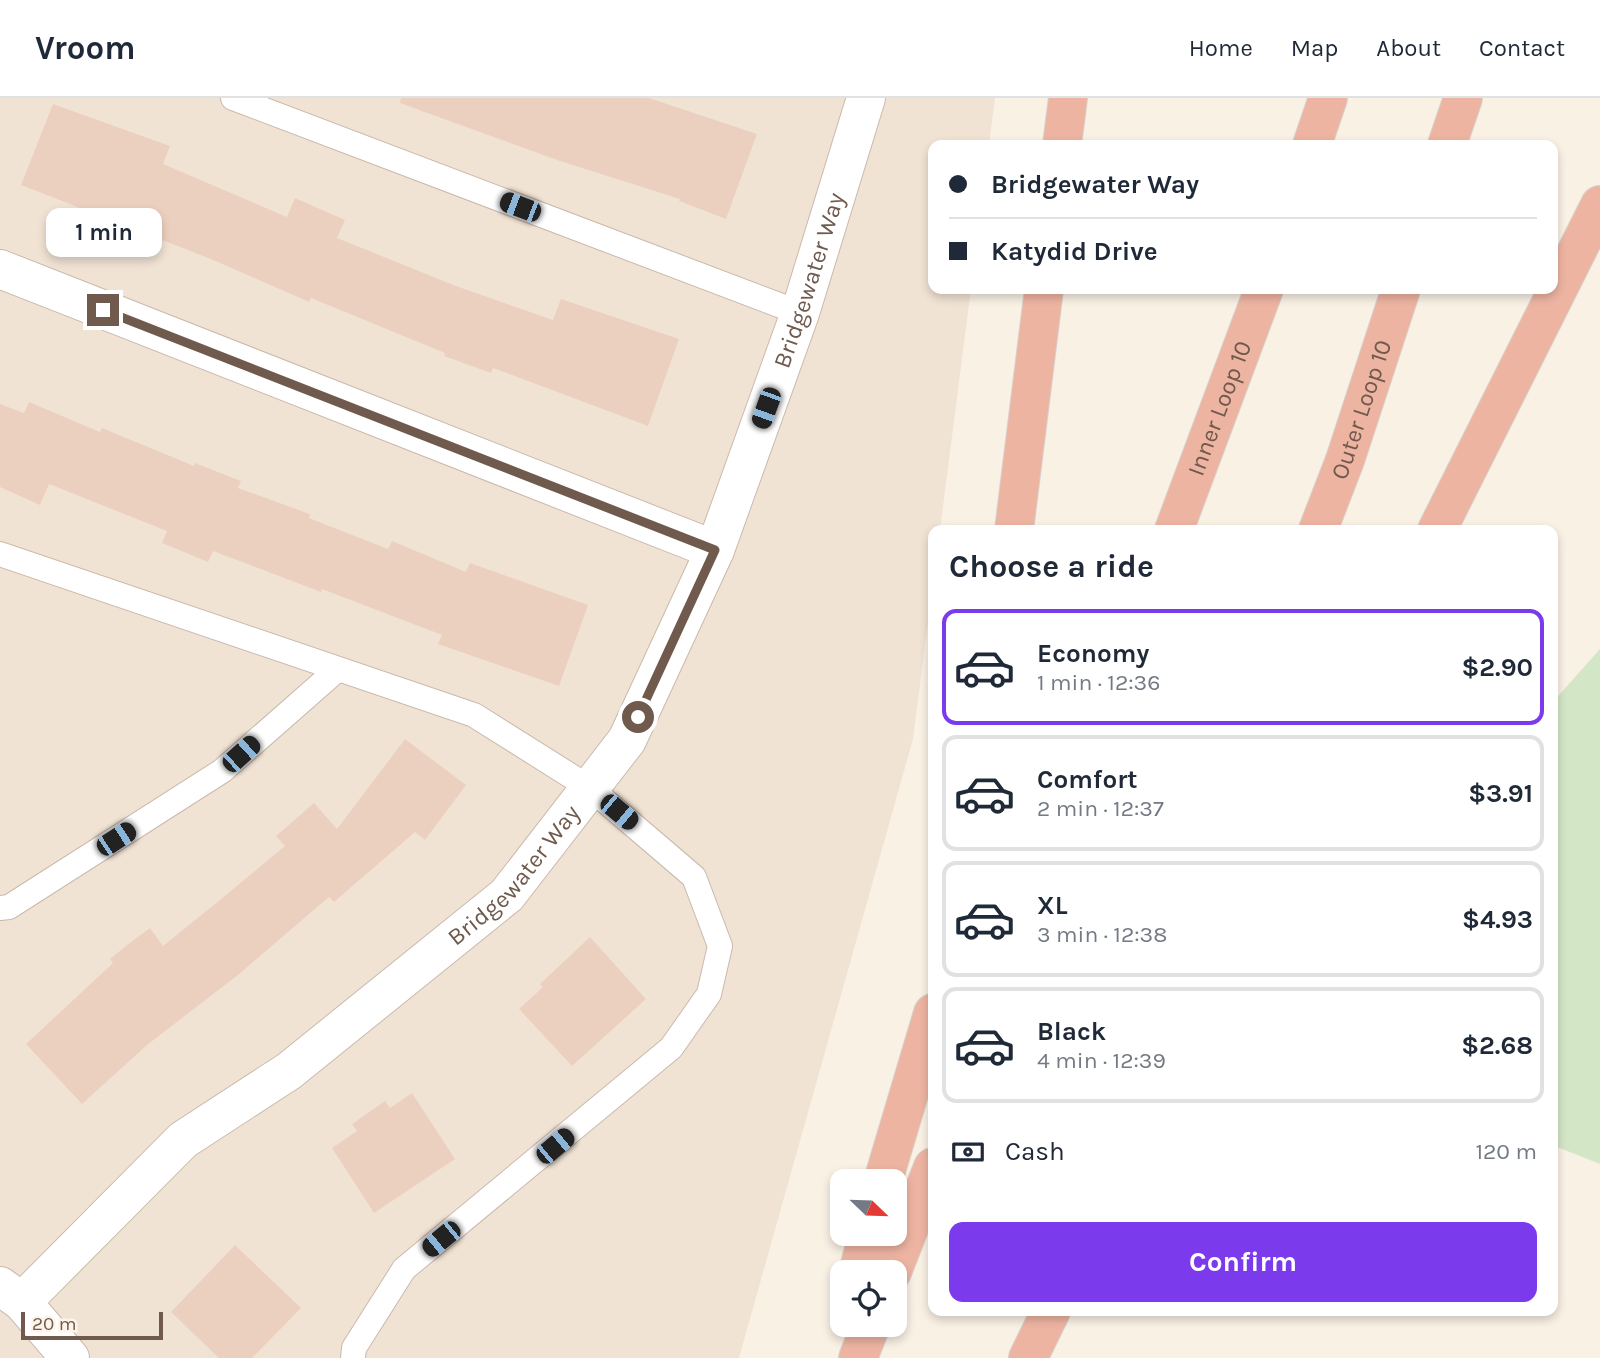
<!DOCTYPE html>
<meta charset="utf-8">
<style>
body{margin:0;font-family:Karla,sans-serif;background:#f2f2f3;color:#1f2937;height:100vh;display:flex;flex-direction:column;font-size:26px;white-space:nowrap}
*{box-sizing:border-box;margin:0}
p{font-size:23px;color:#747a83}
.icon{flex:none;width:38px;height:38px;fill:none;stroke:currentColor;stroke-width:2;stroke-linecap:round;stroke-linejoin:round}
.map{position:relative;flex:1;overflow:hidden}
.details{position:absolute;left:928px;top:427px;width:630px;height:791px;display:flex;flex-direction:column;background:#fff;border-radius:14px;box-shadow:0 4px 10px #0003}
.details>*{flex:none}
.guide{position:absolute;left:928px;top:42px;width:630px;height:154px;border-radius:14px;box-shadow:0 4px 10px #0003;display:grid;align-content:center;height:154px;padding:0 21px;background:#fff}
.needle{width:46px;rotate:113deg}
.controls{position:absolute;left:830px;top:1071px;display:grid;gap:14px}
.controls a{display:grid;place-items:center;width:77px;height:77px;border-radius:14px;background:#fff;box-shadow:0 4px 10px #0003;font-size:35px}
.scale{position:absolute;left:21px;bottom:18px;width:142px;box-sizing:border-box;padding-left:7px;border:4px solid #70594d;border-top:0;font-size:19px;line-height:24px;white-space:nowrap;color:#70594d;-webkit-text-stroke:5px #fdf5eb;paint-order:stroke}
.end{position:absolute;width:32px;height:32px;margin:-16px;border:9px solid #70594d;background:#fff;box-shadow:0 0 0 4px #fff}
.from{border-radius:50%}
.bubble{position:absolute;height:49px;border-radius:14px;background:#fff;box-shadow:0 4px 10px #0003;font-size:23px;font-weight:700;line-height:49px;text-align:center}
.car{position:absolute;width:21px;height:42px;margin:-21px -10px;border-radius:9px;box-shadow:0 0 5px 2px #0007;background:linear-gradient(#222 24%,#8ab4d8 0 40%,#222 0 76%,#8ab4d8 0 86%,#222 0)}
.guide b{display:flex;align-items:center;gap:24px;height:66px;font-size:26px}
.guide b+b{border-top:2px solid #e0e1e3}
.guide i{width:18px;height:18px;background:#1f2937}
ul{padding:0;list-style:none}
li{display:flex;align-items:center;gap:21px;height:116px;margin:0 14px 10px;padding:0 7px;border:4px solid #e0e1e3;border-radius:14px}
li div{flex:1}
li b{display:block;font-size:26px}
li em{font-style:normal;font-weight:700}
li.selected{border-color:#7c3aed}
li>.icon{width:63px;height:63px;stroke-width:1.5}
h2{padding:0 21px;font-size:32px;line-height:84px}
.pay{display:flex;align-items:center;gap:18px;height:77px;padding:0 21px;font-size:26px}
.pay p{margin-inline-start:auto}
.action{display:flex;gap:14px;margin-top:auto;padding:14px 21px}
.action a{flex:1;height:80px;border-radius:14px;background:#7c3aed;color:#fff;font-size:28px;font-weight:700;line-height:80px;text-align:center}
header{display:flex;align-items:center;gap:42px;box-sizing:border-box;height:98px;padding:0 35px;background:#fff;border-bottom:2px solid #e0e1e3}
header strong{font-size:33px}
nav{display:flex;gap:38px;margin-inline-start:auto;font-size:24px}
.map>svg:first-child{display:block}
.residential{fill:#f1e3d4}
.green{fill:#d3e6c5}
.building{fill:#ecd0bf}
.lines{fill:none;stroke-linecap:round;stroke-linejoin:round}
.service-casing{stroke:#cab9ac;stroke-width:26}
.minor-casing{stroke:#cab9ac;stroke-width:40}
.motorway-casing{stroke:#d7d1cd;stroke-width:40}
.service{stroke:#fff;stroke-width:24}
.minor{stroke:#fff;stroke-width:38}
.motorway{stroke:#eeb4a2;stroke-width:38}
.route{stroke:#70594d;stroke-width:9}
.labels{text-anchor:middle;stroke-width:5;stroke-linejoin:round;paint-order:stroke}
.street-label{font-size:24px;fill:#70594d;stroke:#fdf5eb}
</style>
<header>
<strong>Vroom</strong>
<nav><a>Home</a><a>Map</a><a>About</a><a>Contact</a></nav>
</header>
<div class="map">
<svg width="1600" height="1260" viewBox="0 0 1600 1260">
<rect width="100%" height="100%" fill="#faf1e5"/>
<path class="residential" d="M 0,0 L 995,0 L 989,47 L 933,47 L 933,191 L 971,191 L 940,432 L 933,432 L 933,486 L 913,641 L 739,1260 L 0,1260 Z"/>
<path class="green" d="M 1600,551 L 1600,1066 L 1552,1047 L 1552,605 Z"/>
<path class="building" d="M 401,0 L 649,0 L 757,36 L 726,121 L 679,103 L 680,101 L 560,63 L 400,5 Z
M 53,6 L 170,48 L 163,66 L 287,119 L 295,100 L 345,122 L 337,140 L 456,188 L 553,222 L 561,201 L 679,241 L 648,328 L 493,270 L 491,275 L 444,258 L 445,255 L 311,200 L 309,204 L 211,161 L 21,87 Z
M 29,304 L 100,334 L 102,330 L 194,368 L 195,365 L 223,376 L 241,383 L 238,390 L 310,416 L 309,420 L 388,451 L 392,443 L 466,474 L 470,465 L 588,507 L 559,588 L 438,546 L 442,537 L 322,491 L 321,494 L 213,453 L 208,464 L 162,445 L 167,433 L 49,386 L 40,407 L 0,389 L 0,306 L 24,315 Z
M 405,641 L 466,687 L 425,742 L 415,734 L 334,804 L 329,799 L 238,877 L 147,947 L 82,1006 L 26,946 L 113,865 L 110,861 L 127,847 L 150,830 L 163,848 L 226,797 L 285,748 L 276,738 L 314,705 L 337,731 Z
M 590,839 L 646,901 L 572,968 L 519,911 L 543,889 L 540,886 Z
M 412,995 L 455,1061 L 374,1115 L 332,1050 L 357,1033 L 352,1026 L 385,1003 L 390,1010 Z
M 235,1147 L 301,1210 L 252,1260 L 219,1260 L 171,1214 Z"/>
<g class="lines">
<g class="service-casing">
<path id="service" d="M 233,0 L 800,215
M 0,456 L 474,617 L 590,690 L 694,779 L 720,848 L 709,896 L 671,950 L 404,1171 L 354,1250 L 353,1260
M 0,810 L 9,809 L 222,673 L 338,571"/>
</g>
<g class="minor-casing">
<g id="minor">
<path d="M 0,171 L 715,452"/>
<path d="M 0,1188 L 22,1204 L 70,1260"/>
<path id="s1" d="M 22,1204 L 183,1042 L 289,973 L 507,797 L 627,642 L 715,452 L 800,215 L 866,0"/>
</g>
</g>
<g class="motorway-casing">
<g id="motorway">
<path d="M 1062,47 L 1068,0"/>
<path d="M 1312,47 L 1328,0"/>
<path d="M 1447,47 L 1463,0"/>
<path d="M 1014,432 L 1044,191"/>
<path id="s2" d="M 1174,432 L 1264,191"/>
<path id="s3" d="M 1318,432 L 1345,362 L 1401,191"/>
<path d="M 1437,432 L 1600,107"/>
<path d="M 883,1083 L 933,915"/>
<path d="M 858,1174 L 868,1136"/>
<path d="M 892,1174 L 933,1069"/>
<path d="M 858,1260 L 871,1227"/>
<path d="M 1028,1260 L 1051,1213"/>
</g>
</g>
<use href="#service" class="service"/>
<use href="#minor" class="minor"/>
<use href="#motorway" class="motorway"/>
</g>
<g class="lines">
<path class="route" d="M 103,212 L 715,452 L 638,619"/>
</g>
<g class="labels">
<g class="street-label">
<text dy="8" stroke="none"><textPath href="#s1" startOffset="1326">Bridgewater Way</textPath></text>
<text dy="8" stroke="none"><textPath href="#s2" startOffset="130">Inner Loop 10</textPath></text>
<text dy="8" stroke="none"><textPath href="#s3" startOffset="128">Outer Loop 10</textPath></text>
<text dy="8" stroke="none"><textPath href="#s1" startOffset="654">Bridgewater Way</textPath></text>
</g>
</g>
</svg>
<div class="controls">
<a><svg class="needle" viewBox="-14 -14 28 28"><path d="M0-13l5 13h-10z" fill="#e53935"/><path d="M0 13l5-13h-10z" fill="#747a83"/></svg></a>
<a><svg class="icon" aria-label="locate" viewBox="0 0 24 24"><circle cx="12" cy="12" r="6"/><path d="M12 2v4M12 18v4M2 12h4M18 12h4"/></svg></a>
</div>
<div class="scale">20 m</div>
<i class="end from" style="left:638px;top:619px"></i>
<i class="end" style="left:103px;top:212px"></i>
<div class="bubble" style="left:46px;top:110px;width:116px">1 min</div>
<i class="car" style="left:520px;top:109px;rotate:291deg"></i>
<i class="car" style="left:766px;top:310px;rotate:200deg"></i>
<i class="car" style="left:241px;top:656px;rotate:48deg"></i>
<i class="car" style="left:619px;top:714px;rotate:130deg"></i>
<i class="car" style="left:116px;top:741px;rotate:57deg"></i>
<i class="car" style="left:555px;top:1048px;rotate:50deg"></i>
<i class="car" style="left:441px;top:1141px;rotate:231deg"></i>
<div class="guide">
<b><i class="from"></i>Bridgewater Way</b>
<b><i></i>Katydid Drive</b>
</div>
<section class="details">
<h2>Choose a ride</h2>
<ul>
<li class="selected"><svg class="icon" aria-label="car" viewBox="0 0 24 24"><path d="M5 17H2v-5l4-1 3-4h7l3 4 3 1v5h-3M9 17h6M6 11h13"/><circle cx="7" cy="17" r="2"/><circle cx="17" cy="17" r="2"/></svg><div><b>Economy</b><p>1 min · 12:36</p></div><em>$2.90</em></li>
<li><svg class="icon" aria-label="car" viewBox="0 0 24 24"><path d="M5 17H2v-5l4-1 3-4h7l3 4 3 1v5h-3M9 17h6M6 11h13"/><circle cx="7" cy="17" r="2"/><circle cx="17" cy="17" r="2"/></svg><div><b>Comfort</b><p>2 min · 12:37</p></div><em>$3.91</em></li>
<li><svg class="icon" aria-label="car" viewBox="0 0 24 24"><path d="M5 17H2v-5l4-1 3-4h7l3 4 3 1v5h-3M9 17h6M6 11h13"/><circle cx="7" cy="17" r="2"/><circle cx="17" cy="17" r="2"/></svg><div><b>XL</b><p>3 min · 12:38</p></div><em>$4.93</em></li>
<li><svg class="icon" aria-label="car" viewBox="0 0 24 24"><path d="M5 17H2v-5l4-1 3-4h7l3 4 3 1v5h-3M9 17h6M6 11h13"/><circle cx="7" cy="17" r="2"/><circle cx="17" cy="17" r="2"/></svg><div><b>Black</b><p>4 min · 12:39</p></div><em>$2.68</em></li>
</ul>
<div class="pay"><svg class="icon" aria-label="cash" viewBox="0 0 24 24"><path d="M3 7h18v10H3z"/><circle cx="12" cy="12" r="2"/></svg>Cash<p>120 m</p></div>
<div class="action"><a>Confirm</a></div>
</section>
</div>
